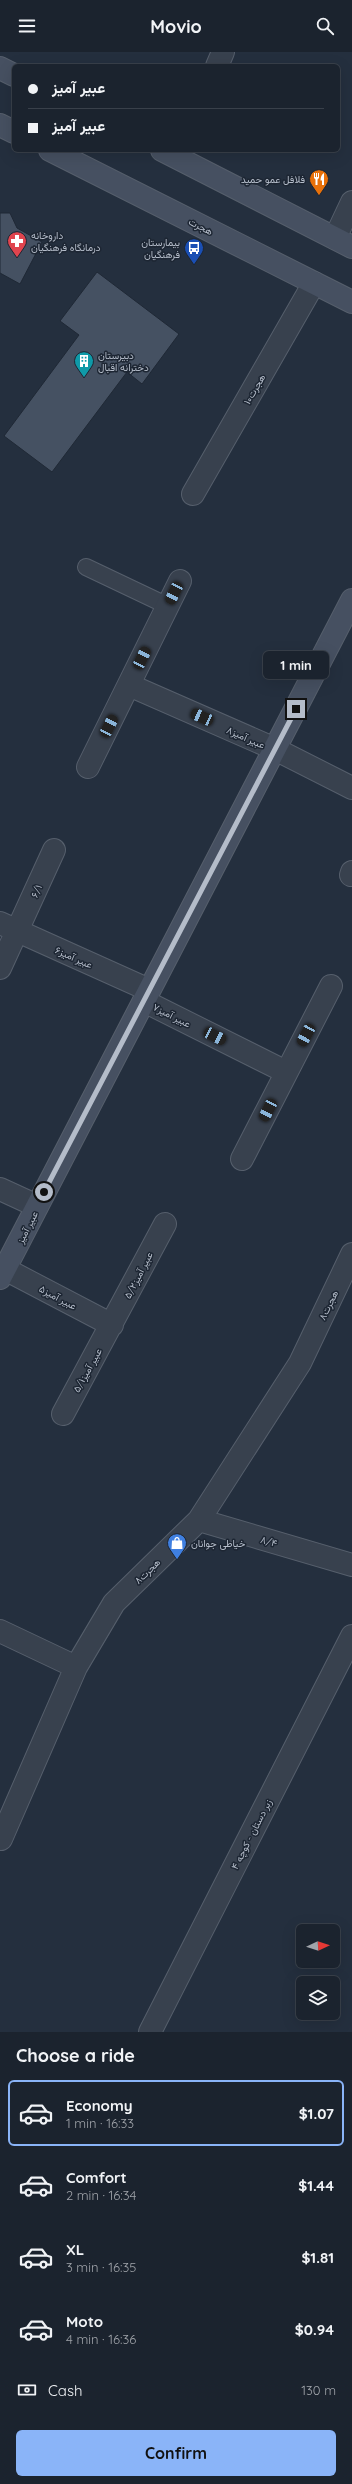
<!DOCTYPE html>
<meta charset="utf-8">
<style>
body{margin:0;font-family:Quicksand,Vazirmatn,sans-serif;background:#242b36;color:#f1f3f6;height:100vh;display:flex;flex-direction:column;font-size:15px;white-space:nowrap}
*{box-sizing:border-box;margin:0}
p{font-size:13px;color:#a0a4aa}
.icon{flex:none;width:22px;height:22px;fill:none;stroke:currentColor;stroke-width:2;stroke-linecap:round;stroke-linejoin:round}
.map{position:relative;height:1980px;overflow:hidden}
.details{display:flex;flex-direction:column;background:#1b232e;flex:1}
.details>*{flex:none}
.guide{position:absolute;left:12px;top:12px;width:328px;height:88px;border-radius:6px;box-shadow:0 4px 16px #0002,0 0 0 1px #39404a;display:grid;align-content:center;height:88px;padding:0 16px;background:#1b232e}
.needle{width:26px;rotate:86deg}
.buttons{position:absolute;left:296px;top:1872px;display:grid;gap:8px}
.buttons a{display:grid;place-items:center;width:44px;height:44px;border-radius:6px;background:#1b232e;box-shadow:0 4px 16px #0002,0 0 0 1px #39404a;font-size:20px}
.end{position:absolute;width:18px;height:18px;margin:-9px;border:5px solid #b4bcc9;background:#111;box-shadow:0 0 0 2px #111}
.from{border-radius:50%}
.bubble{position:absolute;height:28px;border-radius:6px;background:#1b232e;box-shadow:0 4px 16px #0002,0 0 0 1px #39404a;font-size:13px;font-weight:700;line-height:28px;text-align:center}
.car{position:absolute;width:12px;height:24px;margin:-12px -6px;border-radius:5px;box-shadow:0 0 3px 1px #0007;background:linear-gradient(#222 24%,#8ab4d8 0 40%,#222 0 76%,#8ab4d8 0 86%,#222 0)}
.guide b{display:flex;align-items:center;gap:14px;height:38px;font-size:15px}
.guide b+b{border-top:1px solid #39404a}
.guide i{width:10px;height:10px;background:#f1f3f6}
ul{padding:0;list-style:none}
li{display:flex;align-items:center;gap:12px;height:66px;margin:0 8px 6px;padding:0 8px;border:2px solid transparent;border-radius:6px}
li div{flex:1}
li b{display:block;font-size:15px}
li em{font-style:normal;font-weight:700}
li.active{border-color:#8ab4f8}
li>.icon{width:36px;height:36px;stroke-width:1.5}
h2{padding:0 16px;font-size:18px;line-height:48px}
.pay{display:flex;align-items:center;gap:10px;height:44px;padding:0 16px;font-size:15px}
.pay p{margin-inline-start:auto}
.primary-button{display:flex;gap:8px;margin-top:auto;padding:8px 16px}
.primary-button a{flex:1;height:46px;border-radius:6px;background:#8ab4f8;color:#111;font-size:16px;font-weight:700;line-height:46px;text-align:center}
header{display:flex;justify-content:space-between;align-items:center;height:52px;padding:0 16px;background:#1b232e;font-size:18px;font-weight:700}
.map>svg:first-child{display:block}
.building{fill:#455162;stroke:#1f2835}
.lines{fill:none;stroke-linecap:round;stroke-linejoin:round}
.lane-casing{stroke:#565f6c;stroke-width:18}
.street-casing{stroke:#565f6c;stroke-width:24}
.secondary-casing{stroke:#565f6c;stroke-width:24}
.lane{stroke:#38414e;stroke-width:16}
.street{stroke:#38414e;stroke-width:22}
.secondary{stroke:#465061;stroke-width:22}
.route{stroke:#b4bcc9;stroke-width:5}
.labels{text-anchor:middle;stroke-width:3;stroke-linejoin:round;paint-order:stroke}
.poi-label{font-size:10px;fill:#b4bcc9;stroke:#1d2633;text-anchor:start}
.street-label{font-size:10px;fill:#b4bcc9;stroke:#1d2633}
</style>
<header><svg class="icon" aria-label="menu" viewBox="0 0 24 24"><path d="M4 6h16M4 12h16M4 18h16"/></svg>Movio<svg class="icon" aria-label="search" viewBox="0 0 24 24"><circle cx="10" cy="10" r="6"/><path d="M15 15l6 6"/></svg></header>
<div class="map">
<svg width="352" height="1980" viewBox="0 0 352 1980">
<rect width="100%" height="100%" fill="#242f3e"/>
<path class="building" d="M 0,161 L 10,161 L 17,176 L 42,190 L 20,232 L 0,221 Z
M 97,220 L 179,282 L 142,332 L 127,320 L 52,420 L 4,384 L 79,283 L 60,269 Z"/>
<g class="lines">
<g class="lane-casing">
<path id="lane" d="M 86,515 L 168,554"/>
</g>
<g class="street-casing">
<path id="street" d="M 217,14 L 223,0
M 335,186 L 352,150
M 193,442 L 314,231
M 129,633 L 275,697 L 352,736
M 88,715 L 180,529
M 351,823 L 352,820
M 0,871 L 149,938
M 0,916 L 54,798
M 144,949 L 286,1020
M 242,1107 L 331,934
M 0,1137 L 37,1154
M 5,1217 L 112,1273
M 63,1362 L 165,1172
M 199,1468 L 352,1513
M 0,1579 L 76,1615
M 1,1787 L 76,1615 L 114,1551 L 199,1468 L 300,1311 L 352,1202
M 150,1980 L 352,1584"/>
</g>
<g class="secondary-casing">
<path id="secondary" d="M 0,16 L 14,23
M 0,73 L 14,80
M 50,98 L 352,250
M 162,98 L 352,195
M 0,1226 L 352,548"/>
</g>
<use href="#lane" class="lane"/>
<use href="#street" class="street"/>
<use href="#secondary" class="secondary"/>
</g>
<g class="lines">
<path class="route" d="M 44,1140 L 296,657"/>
</g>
<defs>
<g id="restaurant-pin" transform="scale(1)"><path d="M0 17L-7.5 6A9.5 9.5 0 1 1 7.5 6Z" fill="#e8710a" stroke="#1d2633"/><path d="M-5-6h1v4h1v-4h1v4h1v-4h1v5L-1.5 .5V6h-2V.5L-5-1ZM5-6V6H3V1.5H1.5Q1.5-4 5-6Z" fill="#fff"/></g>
<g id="pharmacy-pin" transform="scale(1)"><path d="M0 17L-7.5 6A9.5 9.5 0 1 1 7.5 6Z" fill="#e0444e" stroke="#1d2633"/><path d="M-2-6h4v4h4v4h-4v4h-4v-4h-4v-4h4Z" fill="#fff"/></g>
<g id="bus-pin" transform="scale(1)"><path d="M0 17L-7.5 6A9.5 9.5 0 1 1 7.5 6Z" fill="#1a4fb4" stroke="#1d2633"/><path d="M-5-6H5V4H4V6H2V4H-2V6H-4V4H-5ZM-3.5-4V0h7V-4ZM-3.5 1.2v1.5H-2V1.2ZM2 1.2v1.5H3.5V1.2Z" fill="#fff"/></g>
<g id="building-pin" transform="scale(1)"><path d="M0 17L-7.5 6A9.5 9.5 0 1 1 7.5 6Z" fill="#0f9aa8" stroke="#1d2633"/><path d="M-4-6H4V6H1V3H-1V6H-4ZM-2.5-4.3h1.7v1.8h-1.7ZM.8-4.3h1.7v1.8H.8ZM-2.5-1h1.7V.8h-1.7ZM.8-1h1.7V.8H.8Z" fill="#fff"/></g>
<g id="shop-pin" transform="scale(1)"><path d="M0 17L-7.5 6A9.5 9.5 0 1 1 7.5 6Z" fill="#3f7fe0" stroke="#1d2633"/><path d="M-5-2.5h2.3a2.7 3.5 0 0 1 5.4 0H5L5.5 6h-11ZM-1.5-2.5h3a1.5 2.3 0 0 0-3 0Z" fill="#fff"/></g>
</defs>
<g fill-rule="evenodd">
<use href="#restaurant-pin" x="319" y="127"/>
<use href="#pharmacy-pin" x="17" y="189"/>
<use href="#bus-pin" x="194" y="196"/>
<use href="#building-pin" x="84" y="309"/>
<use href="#shop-pin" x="177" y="1491"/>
</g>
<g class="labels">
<g class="poi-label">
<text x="305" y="131" text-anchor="end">فلافل عمو حمید</text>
<text x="31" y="187">داروخانه<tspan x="31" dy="12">درمانگاه فرهنگیان</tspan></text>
<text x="180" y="194" text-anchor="end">بیمارستان<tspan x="180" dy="12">فرهنگیان</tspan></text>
<text x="98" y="307">دبیرستان<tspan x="98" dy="12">دخترانه اقبال</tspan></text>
<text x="191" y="1495">خیاطی جوانان</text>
</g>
<g class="street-label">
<text transform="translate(201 174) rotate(27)" y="4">هجرت</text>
<text transform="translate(254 337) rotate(-60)" y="4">هجرت۱۰</text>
<text transform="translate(246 685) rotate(24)" y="4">۸عبیر آمیز</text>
<text transform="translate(36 839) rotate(-66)" y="4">۶/۱</text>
<text transform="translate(74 905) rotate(24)" y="4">۶عبیر آمیز</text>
<text transform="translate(172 963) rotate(27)" y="4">۷عبیر آمیز</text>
<text transform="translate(27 1175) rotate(-63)" y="4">عبیر آمیز</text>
<text transform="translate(138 1223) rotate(-63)" y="4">۵/۲عبیر آمیز</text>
<text transform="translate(58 1245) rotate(28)" y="4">۵عبیر آمیز</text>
<text transform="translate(328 1253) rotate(-64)" y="4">هجرت۸</text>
<text transform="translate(87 1318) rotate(-61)" y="4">۵/۱عبیر آمیز</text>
<text transform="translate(269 1489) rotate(16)" y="4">۸/۴</text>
<text transform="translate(147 1519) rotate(-44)" y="4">هجرت۸</text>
<text transform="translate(251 1782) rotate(-63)" y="4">زبر دستان - کوچه ۴</text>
</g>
</g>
</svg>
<div class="buttons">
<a><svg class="needle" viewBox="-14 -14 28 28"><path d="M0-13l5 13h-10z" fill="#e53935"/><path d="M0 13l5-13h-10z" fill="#a0a4aa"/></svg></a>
<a><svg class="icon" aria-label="layers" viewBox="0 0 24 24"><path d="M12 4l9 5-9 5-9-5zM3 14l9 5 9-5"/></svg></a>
</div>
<i class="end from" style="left:44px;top:1140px"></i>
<i class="end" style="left:296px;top:657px"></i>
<div class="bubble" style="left:263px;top:599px;width:66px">1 min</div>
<i class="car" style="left:174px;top:541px;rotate:206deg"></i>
<i class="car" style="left:142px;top:606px;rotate:26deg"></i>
<i class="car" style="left:202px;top:665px;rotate:294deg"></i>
<i class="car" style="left:109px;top:674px;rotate:27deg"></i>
<i class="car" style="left:306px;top:983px;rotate:208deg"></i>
<i class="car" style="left:215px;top:984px;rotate:117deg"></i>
<i class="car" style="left:268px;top:1058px;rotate:207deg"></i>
<div class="guide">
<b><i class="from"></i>عبیر آمیز</b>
<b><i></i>عبیر آمیز</b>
</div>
</div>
<section class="details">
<h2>Choose a ride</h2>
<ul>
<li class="active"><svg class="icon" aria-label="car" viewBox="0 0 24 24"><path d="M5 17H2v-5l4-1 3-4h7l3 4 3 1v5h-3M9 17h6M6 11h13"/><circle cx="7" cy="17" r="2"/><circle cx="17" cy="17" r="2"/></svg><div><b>Economy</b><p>1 min · 16:33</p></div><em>$1.07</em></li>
<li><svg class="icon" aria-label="car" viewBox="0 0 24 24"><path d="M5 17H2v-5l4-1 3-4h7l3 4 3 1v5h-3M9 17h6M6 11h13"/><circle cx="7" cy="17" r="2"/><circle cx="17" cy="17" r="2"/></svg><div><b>Comfort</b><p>2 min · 16:34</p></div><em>$1.44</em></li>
<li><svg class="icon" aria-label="car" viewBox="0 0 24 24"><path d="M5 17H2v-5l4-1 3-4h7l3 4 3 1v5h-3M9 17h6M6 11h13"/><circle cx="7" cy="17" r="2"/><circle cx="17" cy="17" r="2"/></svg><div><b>XL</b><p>3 min · 16:35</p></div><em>$1.81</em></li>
<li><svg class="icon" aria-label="car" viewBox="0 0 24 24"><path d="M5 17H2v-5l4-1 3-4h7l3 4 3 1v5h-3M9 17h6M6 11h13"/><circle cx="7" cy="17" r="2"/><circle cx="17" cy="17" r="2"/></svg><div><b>Moto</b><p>4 min · 16:36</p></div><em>$0.94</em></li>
</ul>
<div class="pay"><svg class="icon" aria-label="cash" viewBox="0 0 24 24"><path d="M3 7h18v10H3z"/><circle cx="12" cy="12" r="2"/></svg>Cash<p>130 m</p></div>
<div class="primary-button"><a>Confirm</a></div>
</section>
